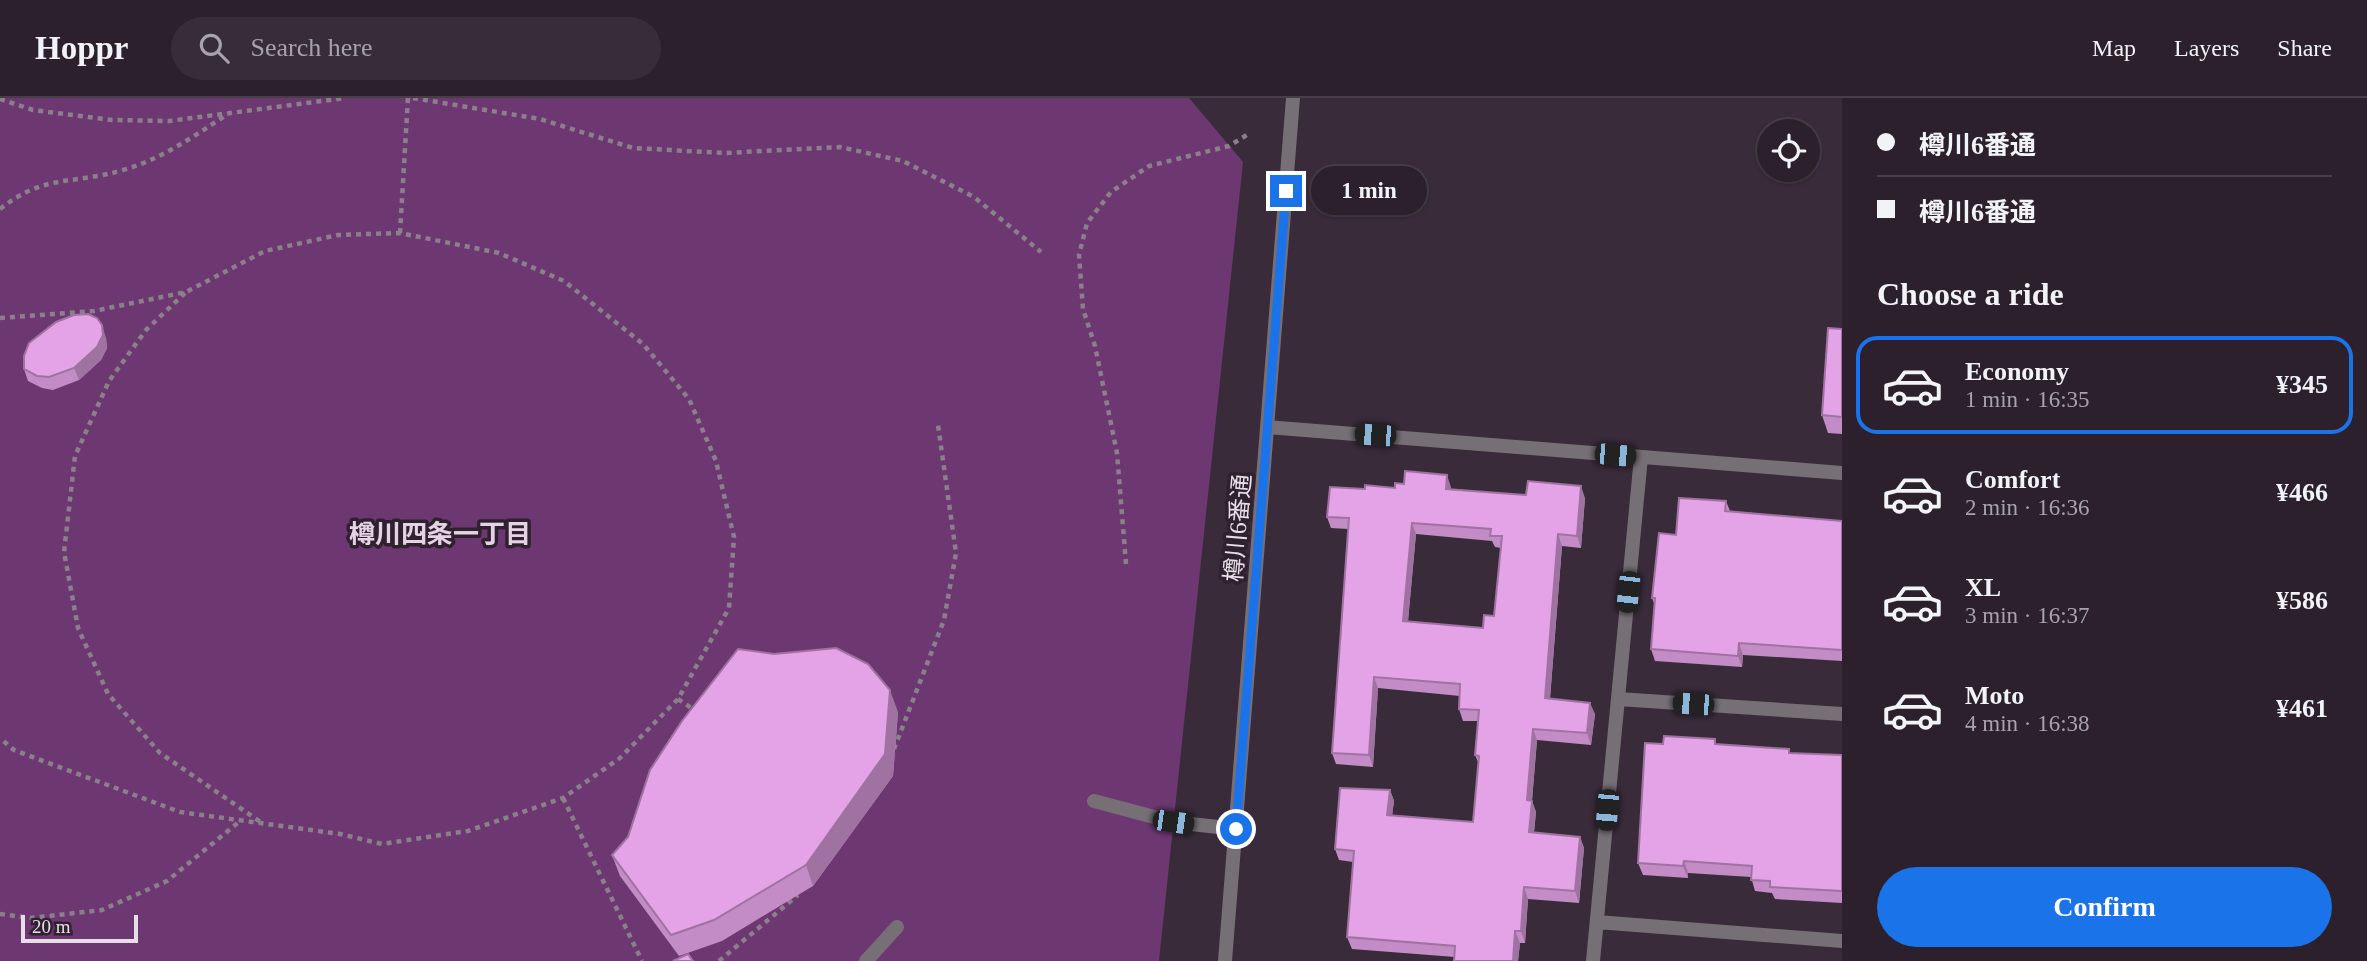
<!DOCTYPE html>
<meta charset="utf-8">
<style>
body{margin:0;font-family:"Times New Roman","Noto Sans JP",serif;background:#372d38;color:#f1f3f6;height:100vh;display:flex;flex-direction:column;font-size:26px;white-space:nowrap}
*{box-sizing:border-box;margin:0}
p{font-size:23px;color:#a6a3a9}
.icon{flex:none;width:38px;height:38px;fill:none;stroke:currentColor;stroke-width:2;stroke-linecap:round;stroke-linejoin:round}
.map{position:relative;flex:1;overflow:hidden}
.panel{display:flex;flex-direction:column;background:#2b202c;width:525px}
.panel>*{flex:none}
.top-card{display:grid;align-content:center;height:154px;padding:0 35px;background:#2b202c}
.buttons{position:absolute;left:1757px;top:21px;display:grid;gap:14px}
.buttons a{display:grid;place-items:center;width:63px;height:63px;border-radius:50%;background:#2b202c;box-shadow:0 2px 5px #0004,0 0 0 2px #473e48;font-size:35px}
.scale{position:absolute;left:21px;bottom:18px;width:117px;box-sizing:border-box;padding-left:7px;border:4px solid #e7dee7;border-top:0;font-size:19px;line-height:24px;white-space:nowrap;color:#e7dee7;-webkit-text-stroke:5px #2f212f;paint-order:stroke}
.end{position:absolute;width:32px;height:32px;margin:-16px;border:9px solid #1a73e8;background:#fff;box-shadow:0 0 0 4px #fff}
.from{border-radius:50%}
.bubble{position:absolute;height:49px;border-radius:24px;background:#2b202c;box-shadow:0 2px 5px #0004,0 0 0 2px #473e48;font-size:23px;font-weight:600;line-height:49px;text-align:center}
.car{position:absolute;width:21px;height:42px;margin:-21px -10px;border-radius:9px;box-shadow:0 0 5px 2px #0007;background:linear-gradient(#222 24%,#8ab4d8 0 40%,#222 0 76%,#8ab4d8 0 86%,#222 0)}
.top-card b{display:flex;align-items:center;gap:24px;height:66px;font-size:26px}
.top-card b+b{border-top:2px solid #473e48}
.top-card i{width:18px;height:18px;background:#f1f3f6}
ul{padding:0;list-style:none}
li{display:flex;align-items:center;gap:21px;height:98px;margin:0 14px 10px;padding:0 21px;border:4px solid transparent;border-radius:21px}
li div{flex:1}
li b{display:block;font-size:26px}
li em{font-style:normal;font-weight:600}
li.current{border-color:#1a73e8}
li>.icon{width:63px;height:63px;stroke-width:1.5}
h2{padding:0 35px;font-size:32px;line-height:84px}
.primary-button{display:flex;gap:14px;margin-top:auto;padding:14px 35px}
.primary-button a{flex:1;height:80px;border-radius:42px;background:#1a73e8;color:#fff;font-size:28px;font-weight:600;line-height:80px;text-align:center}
header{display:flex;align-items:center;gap:42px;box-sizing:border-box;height:98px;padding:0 35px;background:#2b202c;border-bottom:2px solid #473e48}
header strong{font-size:33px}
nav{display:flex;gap:38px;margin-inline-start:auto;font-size:24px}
.search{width:490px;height:63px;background:#372d38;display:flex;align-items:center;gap:18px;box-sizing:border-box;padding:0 24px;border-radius:38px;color:#a6a3a9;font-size:26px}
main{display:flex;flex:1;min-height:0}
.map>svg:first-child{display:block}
.green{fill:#6d3871}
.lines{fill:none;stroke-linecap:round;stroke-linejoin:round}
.path{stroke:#8b7f8b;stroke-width:4.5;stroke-dasharray:5 5;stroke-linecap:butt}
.service{stroke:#766f76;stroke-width:14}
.minor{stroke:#766f76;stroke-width:14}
.tertiary{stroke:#766f76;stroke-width:14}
.wall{fill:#c38cc6;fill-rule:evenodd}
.shaded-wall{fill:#9f72a1}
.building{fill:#e3a3e6;stroke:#9f72a1;stroke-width:2;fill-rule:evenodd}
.route{stroke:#1a73e8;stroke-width:9}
.labels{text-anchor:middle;stroke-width:7;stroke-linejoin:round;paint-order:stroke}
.street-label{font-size:24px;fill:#e7dee7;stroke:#2f212f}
.neighbourhood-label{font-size:26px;font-weight:bold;fill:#e5d2e5;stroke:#2f212f}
</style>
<header>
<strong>Hoppr</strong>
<div class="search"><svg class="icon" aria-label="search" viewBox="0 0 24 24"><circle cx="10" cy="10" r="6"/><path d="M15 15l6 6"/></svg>Search here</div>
<nav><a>Map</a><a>Layers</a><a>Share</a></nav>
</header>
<main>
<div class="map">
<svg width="1842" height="863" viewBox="0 0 1842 863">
<rect width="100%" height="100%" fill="#392b3a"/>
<path class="green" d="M 0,0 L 1189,0 L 1243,64 L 1159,863 L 0,863 Z"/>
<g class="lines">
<path class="path" d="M 413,0 L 540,21 L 633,50 L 725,55 L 840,49 L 903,63 L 974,99 L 1041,154
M 0,1 L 33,12 L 112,22 L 169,23 L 345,0
M 0,111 C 45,75 74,87 123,72 C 162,61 194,38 228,16
M 400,135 L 408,0
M 185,195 L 146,232 L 109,283 L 75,358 L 64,454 L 78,530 L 108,596 L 160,655 L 262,725
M 0,220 L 94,213 L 186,194 L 265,153 L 338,137 L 400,135 L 499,155 L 564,183 L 643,246 L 689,301 L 716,363 L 734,439 L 729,510 L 678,601 L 620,660 L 563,700 L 468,733 L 382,746 L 340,736 L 180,714 L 14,652 L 0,640
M 1126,466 L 1117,355 L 1095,248 L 1083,211 L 1079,157 L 1087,125 L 1111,94 L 1149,68 L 1229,48 L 1250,35
M 678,601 L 696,613
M 894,651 L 944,522 L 956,455 L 938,327
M 563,700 L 642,863
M 0,816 L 31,820 L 102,812 L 167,783 L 240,723
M 719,863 L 798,797"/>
<path class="service" d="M 1094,703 L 1173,724 L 1236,731
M 866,863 L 897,829"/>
<path class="minor" d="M 1268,329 L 1842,375
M 1618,601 L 1842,616
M 1597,824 L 1842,843
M 1593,863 L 1641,359"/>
<path class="tertiary" d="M 1225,863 L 1293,0"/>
</g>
<path class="wall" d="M 1842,231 L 1842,336 L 1828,335 L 1822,317 Z
M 106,240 L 107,250 L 101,262 L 79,282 L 53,292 L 42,290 L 28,283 L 24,271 Z
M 1451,389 L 1451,391 L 1526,397 L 1585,400 L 1581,450 L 1562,448 L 1550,601 L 1595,616 L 1591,647 L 1537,642 L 1532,703 L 1536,714 L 1534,734 L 1580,739 L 1584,750 L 1579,805 L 1528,801 L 1525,845 L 1520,845 L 1518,863 L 1454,863 L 1455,859 L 1352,851 L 1347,839 L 1353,764 L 1339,762 L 1335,751 L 1390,692 L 1394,703 L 1392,717 L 1473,724 L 1479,666 L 1475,657 L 1478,623 L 1463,623 L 1459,611 L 1460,598 L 1378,590 L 1373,669 L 1336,666 L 1332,655 L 1348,431 L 1331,430 L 1327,419 L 1365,391 ZM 1416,436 L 1492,443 L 1495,449 L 1501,450 L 1494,518 L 1483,530 L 1408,523 Z
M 1726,403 L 1730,413 L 1842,423 L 1842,563 L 1743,557 L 1742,569 L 1655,563 L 1651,551 L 1655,508 L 1652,500 L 1676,437 Z
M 898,614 L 893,678 L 813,788 L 722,843 L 679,858 L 620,778 L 612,757 L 628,739 Z
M 1717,647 L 1791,655 L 1842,657 L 1842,805 L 1775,801 L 1772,795 L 1755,793 L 1751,779 L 1688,775 L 1688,780 L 1643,777 L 1638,765 Z"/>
<path class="shaded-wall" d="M 102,227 L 106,240 L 107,250 L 101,262 L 79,282 L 74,270 Z
M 1447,377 L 1451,389 L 1450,402 L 1446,391 Z
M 1581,388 L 1585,400 L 1581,450 L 1577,438 Z
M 1412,425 L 1416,436 L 1407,534 L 1403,523 Z
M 1558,436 L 1562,448 L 1549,612 L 1545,600 Z
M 1739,545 L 1743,557 L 1742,569 L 1738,558 Z
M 1374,579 L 1378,590 L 1373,669 L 1369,657 Z
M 890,592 L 898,614 L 893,678 L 813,788 L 806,767 Z
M 1590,605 L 1595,616 L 1591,647 L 1587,635 Z
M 1533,631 L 1537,642 L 1531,714 L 1527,702 Z
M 1390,692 L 1394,703 L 1391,728 L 1387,717 Z
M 1532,703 L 1536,714 L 1533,745 L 1529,734 Z
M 1580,739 L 1584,750 L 1579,805 L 1575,793 Z
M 1684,763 L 1688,775 L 1688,780 L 1683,768 Z
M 1524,789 L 1528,801 L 1525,845 L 1521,833 Z
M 1515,833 L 1520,845 L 1518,863 L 1513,863 Z"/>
<path class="building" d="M 88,216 L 97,220 L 102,227 L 103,237 L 97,249 L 74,270 L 49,279 L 37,278 L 24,271 L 24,258 L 29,245 L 56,224 L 74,217 Z
M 1828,230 L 1842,231 L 1842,319 L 1822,317 Z
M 1405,373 L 1447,377 L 1446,391 L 1526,397 L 1528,383 L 1581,388 L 1577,438 L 1558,436 L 1545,600 L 1590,605 L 1587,635 L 1533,631 L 1527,702 L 1532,703 L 1529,734 L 1580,739 L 1575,793 L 1524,789 L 1521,833 L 1515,833 L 1513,863 L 1454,863 L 1455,848 L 1347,839 L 1354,753 L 1335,751 L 1340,690 L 1390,692 L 1387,717 L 1473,724 L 1479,658 L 1475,657 L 1479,612 L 1459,611 L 1460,586 L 1374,579 L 1369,657 L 1332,655 L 1349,420 L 1327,419 L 1330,389 L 1365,391 L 1365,387 L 1395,390 L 1395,385 L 1404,386 ZM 1412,425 L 1491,431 L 1490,438 L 1502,438 L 1494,518 L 1484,517 L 1483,530 L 1403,523 Z
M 1679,400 L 1726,403 L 1725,413 L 1842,423 L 1842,552 L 1739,545 L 1738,558 L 1651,551 L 1655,500 L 1652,500 L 1659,435 L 1676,437 Z
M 836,550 L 868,566 L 890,592 L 885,656 L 806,767 L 714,822 L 671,837 L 612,757 L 628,739 L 650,672 L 682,623 L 738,551 L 774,556 Z
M 1664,638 L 1715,641 L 1715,646 L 1789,651 L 1789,655 L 1842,657 L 1842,793 L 1770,789 L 1770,783 L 1751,782 L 1752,768 L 1684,763 L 1683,768 L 1638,765 L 1645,645 L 1663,646 Z
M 688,856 L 693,863 L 673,863 Z"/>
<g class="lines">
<path class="route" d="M 1236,731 L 1286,93"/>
</g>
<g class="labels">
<g class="street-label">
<text transform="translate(1238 430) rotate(-85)" y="8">樽川6番通</text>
</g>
<g class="neighbourhood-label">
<text x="440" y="445">樽川四条一丁目</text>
</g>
</g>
</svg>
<div class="buttons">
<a><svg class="icon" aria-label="locate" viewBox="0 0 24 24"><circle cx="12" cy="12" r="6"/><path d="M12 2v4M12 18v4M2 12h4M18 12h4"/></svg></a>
</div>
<div class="scale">20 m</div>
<i class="end from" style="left:1236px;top:731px"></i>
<i class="end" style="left:1286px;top:93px"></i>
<div class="bubble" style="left:1311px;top:68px;width:116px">1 min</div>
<i class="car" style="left:1375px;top:337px;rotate:274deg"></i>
<i class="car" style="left:1615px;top:357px;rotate:95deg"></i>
<i class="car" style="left:1628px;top:494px;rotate:186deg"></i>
<i class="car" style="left:1693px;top:606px;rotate:274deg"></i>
<i class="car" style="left:1607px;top:712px;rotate:185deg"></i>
<i class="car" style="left:1173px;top:724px;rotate:98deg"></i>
</div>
<section class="panel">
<div class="top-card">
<b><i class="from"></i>樽川6番通</b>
<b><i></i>樽川6番通</b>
</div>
<h2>Choose a ride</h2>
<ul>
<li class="current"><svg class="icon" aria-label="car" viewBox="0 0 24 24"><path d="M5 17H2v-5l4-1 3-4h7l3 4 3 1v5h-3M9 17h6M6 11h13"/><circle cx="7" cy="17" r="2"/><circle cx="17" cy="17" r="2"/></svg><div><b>Economy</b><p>1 min · 16:35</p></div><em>¥345</em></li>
<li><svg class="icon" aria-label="car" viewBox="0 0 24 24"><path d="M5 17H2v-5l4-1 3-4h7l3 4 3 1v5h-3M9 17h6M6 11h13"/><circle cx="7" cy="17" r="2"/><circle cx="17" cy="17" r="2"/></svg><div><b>Comfort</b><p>2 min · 16:36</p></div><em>¥466</em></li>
<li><svg class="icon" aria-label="car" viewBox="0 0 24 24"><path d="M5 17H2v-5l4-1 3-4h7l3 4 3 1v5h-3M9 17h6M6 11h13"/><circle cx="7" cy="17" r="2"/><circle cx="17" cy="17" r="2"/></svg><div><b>XL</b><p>3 min · 16:37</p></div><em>¥586</em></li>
<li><svg class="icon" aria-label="car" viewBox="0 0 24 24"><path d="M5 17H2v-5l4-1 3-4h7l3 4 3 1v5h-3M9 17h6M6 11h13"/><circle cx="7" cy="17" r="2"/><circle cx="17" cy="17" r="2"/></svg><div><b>Moto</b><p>4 min · 16:38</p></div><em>¥461</em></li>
</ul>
<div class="primary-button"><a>Confirm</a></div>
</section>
</main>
